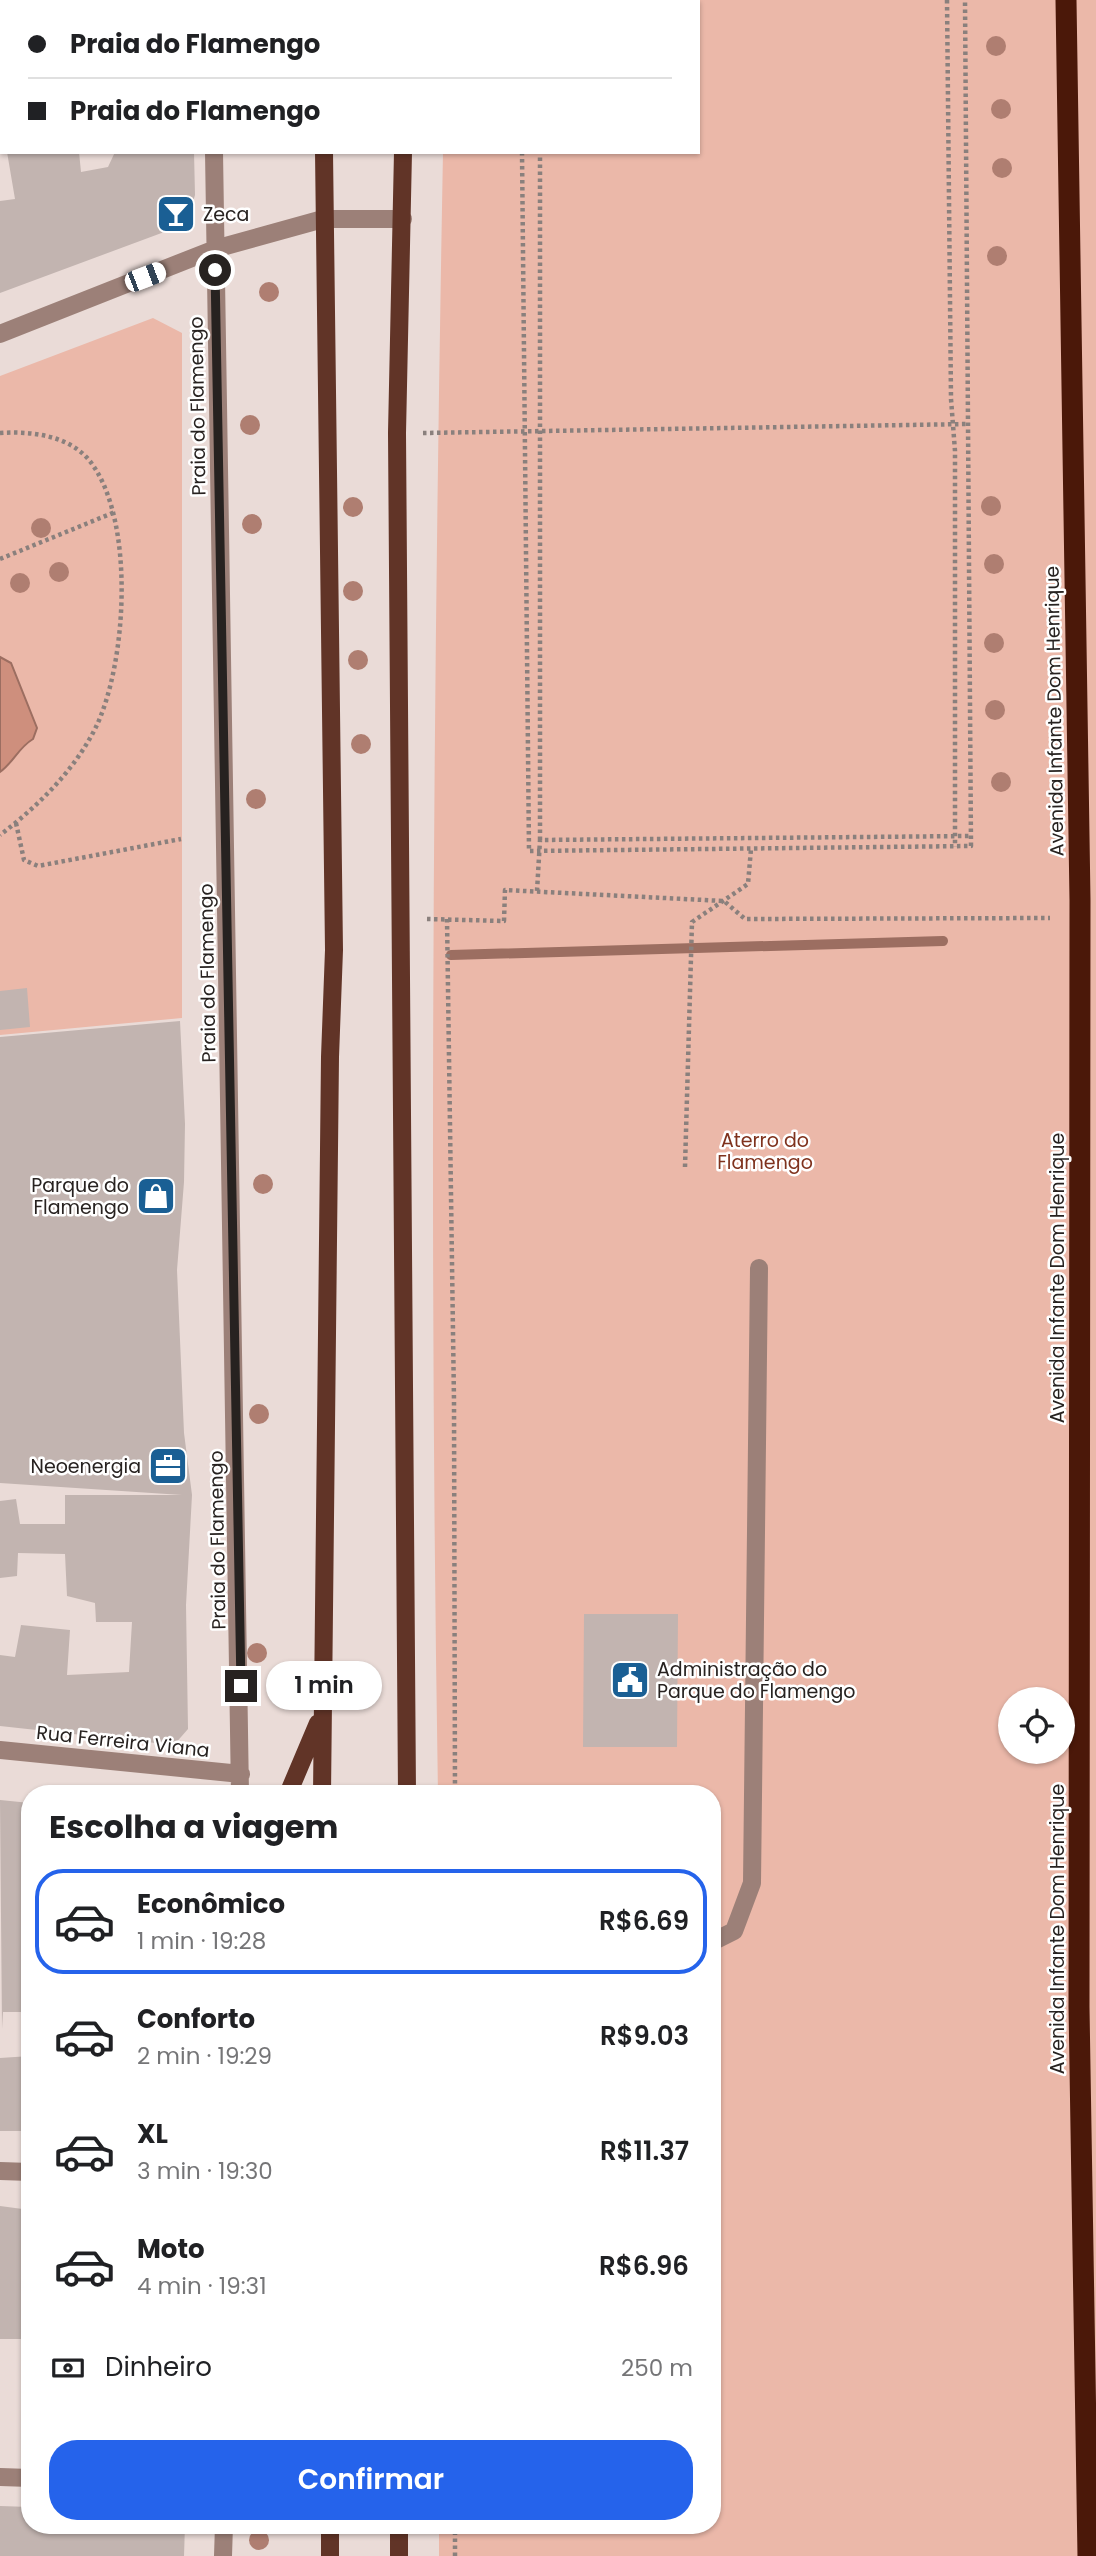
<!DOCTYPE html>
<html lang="pt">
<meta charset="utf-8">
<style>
body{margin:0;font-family:Poppins,sans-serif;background:#f6f6f6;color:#202124;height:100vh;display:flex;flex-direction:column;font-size:26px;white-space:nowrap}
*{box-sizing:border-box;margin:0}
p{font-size:23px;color:#757577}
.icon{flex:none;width:38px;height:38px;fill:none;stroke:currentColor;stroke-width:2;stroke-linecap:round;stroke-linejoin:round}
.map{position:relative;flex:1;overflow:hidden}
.sheet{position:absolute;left:21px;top:1785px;width:700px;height:749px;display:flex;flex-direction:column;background:#fff;border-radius:28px;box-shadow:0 2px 5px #0004}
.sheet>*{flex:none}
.banner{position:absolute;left:0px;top:0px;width:700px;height:154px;box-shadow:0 2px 5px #0004;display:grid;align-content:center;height:154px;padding:0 28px;background:#fff}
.controls{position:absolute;left:998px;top:1687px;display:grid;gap:14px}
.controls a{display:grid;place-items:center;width:77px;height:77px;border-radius:50%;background:#fff;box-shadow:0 2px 5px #0004;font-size:35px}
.end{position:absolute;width:32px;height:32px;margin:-16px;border:9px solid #272220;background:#fff;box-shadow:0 0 0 4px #fff}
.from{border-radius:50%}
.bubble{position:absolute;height:49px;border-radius:24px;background:#fff;box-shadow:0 2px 5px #0004;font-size:23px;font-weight:600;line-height:49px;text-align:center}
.car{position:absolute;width:21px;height:42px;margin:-21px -10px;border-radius:9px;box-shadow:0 0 5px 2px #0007;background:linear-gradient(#fff 24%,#345 0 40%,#fff 0 76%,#345 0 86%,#fff 0)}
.banner b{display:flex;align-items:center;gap:24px;height:66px;font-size:26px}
.banner b+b{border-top:2px solid #e0e0e0}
.banner i{width:18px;height:18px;background:#202124}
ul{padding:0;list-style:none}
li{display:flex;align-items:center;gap:21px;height:105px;margin:0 14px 10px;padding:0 14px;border:4px solid transparent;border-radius:28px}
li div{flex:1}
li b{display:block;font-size:26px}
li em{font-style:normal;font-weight:600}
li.selected{border-color:#2563eb}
li>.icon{width:63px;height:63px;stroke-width:1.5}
h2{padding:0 28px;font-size:32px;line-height:84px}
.pay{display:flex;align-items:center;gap:18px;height:77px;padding:0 28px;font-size:26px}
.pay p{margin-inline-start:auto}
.primary-button{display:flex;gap:14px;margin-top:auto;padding:14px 28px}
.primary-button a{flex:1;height:80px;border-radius:28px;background:#2563eb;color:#fff;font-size:28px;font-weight:600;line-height:80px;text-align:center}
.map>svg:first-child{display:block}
.green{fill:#ebb8a9;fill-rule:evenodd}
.water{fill:#ce8f7d;stroke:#9c6e61;stroke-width:2}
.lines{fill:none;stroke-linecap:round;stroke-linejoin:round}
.stream{stroke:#9c6e61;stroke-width:10}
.building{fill:#c2b4b0}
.path{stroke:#8a807d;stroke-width:4.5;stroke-dasharray:3.5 3.5;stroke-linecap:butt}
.minor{stroke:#9c8078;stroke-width:18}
.major{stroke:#613427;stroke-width:18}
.highway{stroke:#4b1809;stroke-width:21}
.tree{fill:#af7e71}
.route{stroke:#272220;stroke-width:9}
.labels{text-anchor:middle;stroke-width:5;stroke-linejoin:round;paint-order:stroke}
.poi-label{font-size:19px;fill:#272220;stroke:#fff;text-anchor:start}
.street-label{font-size:19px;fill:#272220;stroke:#fff}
.park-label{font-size:19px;fill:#7f321d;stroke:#fff}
</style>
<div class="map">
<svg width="1096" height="2556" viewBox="0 0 1096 2556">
<rect width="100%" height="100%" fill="#eadbd7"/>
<path class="green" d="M 441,0 L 1096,0 L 1096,2556 L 439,2556 L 439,2525 L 712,2525 L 712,1794 L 438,1794 C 429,1247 433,699 443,152 L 698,152 L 698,2 ZM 1010,1699 L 1062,1699 L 1062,1752 L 1010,1752 Z
M 153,318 L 182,333 L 182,1018 L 0,1035 L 0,376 Z"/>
<path class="water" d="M 0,657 L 11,663 L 37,728 L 33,739 C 18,748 13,763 0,772 Z"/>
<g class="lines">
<path class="stream" d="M 451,955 L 943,941"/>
</g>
<path class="building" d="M 7,152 L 79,152 L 81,172 L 108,167 L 115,152 L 194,152 L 195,195 L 191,209 L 175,228 L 0,293 L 0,201 L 15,199 Z
M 27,988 L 30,1027 L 0,1030 L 0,991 Z
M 180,1021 L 185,1124 L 184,1182 L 177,1270 L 184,1433 L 192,1495 L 186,1605 L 188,1729 L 174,1745 L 0,1726 L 0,1655 L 15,1657 L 21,1625 L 70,1630 L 67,1675 L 129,1672 L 132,1622 L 96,1622 L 95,1603 L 67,1596 L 65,1554 L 18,1553 L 17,1576 L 0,1578 L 0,1501 L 16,1499 L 20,1524 L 65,1524 L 65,1495 L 182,1495 L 0,1483 L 0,1037 Z
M 584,1614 L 678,1614 L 677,1747 L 583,1747 Z
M 0,1800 L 30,1803 L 30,2012 L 3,2012 L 2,2029 Z
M 30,2056 L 30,2131 L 0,2131 L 0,2058 Z
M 0,2206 L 30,2210 L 30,2339 L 0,2339 Z
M 0,2506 L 30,2507 L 30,2525 L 185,2525 L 184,2556 L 0,2556 Z"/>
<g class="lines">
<path class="path" d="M 521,0 L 521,2
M 947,0 L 951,399 L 955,451 L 955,847
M 540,2 L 540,0
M 522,152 L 529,851 L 971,846 L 965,0
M 0,433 C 30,431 68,435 89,460 C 136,518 127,665 95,729 C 73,772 38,806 0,835
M 423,433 L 968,424
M 0,559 L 115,512
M 16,823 L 24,860 L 38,866 L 181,839
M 540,840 L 540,152
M 537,891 L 540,840 L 970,836
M 427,919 L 504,921 L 505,890 L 724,901 L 745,919 L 1050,918
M 447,919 L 454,1401 L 455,1794
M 685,1167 L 692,922 L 748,884 L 751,849
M 455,2556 L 455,2525"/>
<path class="minor" d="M 217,2 L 217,0
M 214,152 L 240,1794
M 0,334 L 215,249 L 323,219 L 403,219
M 0,1750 L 241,1774
M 712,1942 L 734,1931 L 752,1883 L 759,1268
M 0,2171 L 30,2172
M 0,2477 L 30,2478
M 223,2556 L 224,2525"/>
<path class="major" d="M 403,0 L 403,2
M 326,2 L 326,0
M 403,152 L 397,433 L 407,1794
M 288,1794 L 318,1723
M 322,1794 L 330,1057 L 334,950 L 324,152
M 330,2525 L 330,2556
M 399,2556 L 399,2525"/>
<path class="highway" d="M 1066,0 L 1080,900 L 1079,2007 L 1088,2556"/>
</g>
<g class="tree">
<circle cx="996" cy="46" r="10"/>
<circle cx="1001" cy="109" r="10"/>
<circle cx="1002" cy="168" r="10"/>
<circle cx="997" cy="256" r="10"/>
<circle cx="269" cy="292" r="10"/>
<circle cx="250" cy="425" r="10"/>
<circle cx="991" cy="506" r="10"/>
<circle cx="353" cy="507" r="10"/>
<circle cx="252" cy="524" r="10"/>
<circle cx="41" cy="528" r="10"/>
<circle cx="994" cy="564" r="10"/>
<circle cx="59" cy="572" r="10"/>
<circle cx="20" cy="583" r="10"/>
<circle cx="353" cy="591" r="10"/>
<circle cx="994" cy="643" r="10"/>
<circle cx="358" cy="660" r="10"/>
<circle cx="995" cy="710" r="10"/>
<circle cx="361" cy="744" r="10"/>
<circle cx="1001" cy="782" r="10"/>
<circle cx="256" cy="799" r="10"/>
<circle cx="263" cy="1184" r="10"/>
<circle cx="259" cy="1414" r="10"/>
<circle cx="257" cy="1653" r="10"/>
<circle cx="259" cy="2540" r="10"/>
</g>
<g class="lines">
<path class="route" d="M 215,270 L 241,1686"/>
</g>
<defs>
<g id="bar-square" transform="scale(2.0125)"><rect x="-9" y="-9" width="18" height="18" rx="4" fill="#1a5f94" stroke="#fff"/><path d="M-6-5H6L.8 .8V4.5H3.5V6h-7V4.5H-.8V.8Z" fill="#fff"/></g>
<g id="shop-square" transform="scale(2.0125)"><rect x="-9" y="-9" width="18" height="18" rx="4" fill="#1a5f94" stroke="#fff"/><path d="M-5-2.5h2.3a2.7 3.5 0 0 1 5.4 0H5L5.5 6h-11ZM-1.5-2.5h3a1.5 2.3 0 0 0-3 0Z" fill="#fff"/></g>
<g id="office-square" transform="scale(2.0125)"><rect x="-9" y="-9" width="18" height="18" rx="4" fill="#1a5f94" stroke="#fff"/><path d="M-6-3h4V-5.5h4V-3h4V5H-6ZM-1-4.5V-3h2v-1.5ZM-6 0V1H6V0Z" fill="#fff"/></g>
<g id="civic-square" transform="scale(2.0125)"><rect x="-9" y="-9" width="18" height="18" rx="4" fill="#1a5f94" stroke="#fff"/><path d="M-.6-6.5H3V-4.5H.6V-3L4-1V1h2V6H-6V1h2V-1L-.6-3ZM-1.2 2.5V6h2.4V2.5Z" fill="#fff"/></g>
</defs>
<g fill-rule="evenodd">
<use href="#bar-square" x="176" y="214"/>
<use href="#shop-square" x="156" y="1196"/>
<use href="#office-square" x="168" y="1466"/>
<use href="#civic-square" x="630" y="1680"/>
</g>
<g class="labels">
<g class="poi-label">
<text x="203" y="221">Zeca</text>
<text x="129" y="1192" text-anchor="end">Parque do<tspan x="129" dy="22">Flamengo</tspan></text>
<text x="141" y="1473" text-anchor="end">Neoenergia</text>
<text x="657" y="1676">Administração do<tspan x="657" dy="22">Parque do Flamengo</tspan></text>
</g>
<g class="street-label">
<text transform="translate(197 406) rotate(-91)" y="7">Praia do Flamengo</text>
<text transform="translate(1054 711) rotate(-91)" y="7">Avenida Infante Dom Henrique</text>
<text transform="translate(207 973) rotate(-91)" y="7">Praia do Flamengo</text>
<text transform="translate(1057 1278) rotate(-90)" y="7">Avenida Infante Dom Henrique</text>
<text transform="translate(217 1540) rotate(-91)" y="7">Praia do Flamengo</text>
<text transform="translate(123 1741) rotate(6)" y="7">Rua Ferreira Viana</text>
<text transform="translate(1057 1929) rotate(-90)" y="7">Avenida Infante Dom Henrique</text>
</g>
<g class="park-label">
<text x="765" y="1147">Aterro do<tspan x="765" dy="22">Flamengo</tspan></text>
</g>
</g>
</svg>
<div class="controls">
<a><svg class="icon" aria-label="locate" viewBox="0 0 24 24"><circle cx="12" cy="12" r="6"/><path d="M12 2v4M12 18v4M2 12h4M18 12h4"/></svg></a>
</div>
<i class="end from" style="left:215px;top:270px"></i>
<i class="end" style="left:241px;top:1686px"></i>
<div class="bubble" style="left:266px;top:1661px;width:116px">1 min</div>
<i class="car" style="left:145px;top:277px;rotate:69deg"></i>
<div class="banner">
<b><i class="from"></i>Praia do Flamengo</b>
<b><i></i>Praia do Flamengo</b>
</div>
<section class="sheet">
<h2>Escolha a viagem</h2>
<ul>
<li class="selected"><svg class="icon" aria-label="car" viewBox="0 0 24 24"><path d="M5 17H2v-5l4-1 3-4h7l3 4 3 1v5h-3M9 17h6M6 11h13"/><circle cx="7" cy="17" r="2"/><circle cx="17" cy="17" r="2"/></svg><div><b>Econômico</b><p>1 min · 19:28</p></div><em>R$6.69</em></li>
<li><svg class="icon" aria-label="car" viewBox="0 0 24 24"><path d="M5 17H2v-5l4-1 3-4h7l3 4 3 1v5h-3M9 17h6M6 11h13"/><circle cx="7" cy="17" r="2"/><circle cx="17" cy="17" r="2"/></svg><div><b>Conforto</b><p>2 min · 19:29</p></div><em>R$9.03</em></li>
<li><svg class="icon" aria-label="car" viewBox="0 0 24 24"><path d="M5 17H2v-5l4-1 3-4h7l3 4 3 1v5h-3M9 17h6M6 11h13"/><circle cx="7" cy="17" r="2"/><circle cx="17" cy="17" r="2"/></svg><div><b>XL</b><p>3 min · 19:30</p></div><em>R$11.37</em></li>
<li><svg class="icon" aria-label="car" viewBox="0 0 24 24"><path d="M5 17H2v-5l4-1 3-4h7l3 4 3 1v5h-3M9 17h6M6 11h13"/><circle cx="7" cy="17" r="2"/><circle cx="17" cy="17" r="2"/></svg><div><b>Moto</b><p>4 min · 19:31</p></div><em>R$6.96</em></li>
</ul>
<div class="pay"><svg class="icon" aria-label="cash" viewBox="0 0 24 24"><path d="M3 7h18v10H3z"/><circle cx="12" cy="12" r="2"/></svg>Dinheiro<p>250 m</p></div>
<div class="primary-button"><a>Confirmar</a></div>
</section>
</div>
